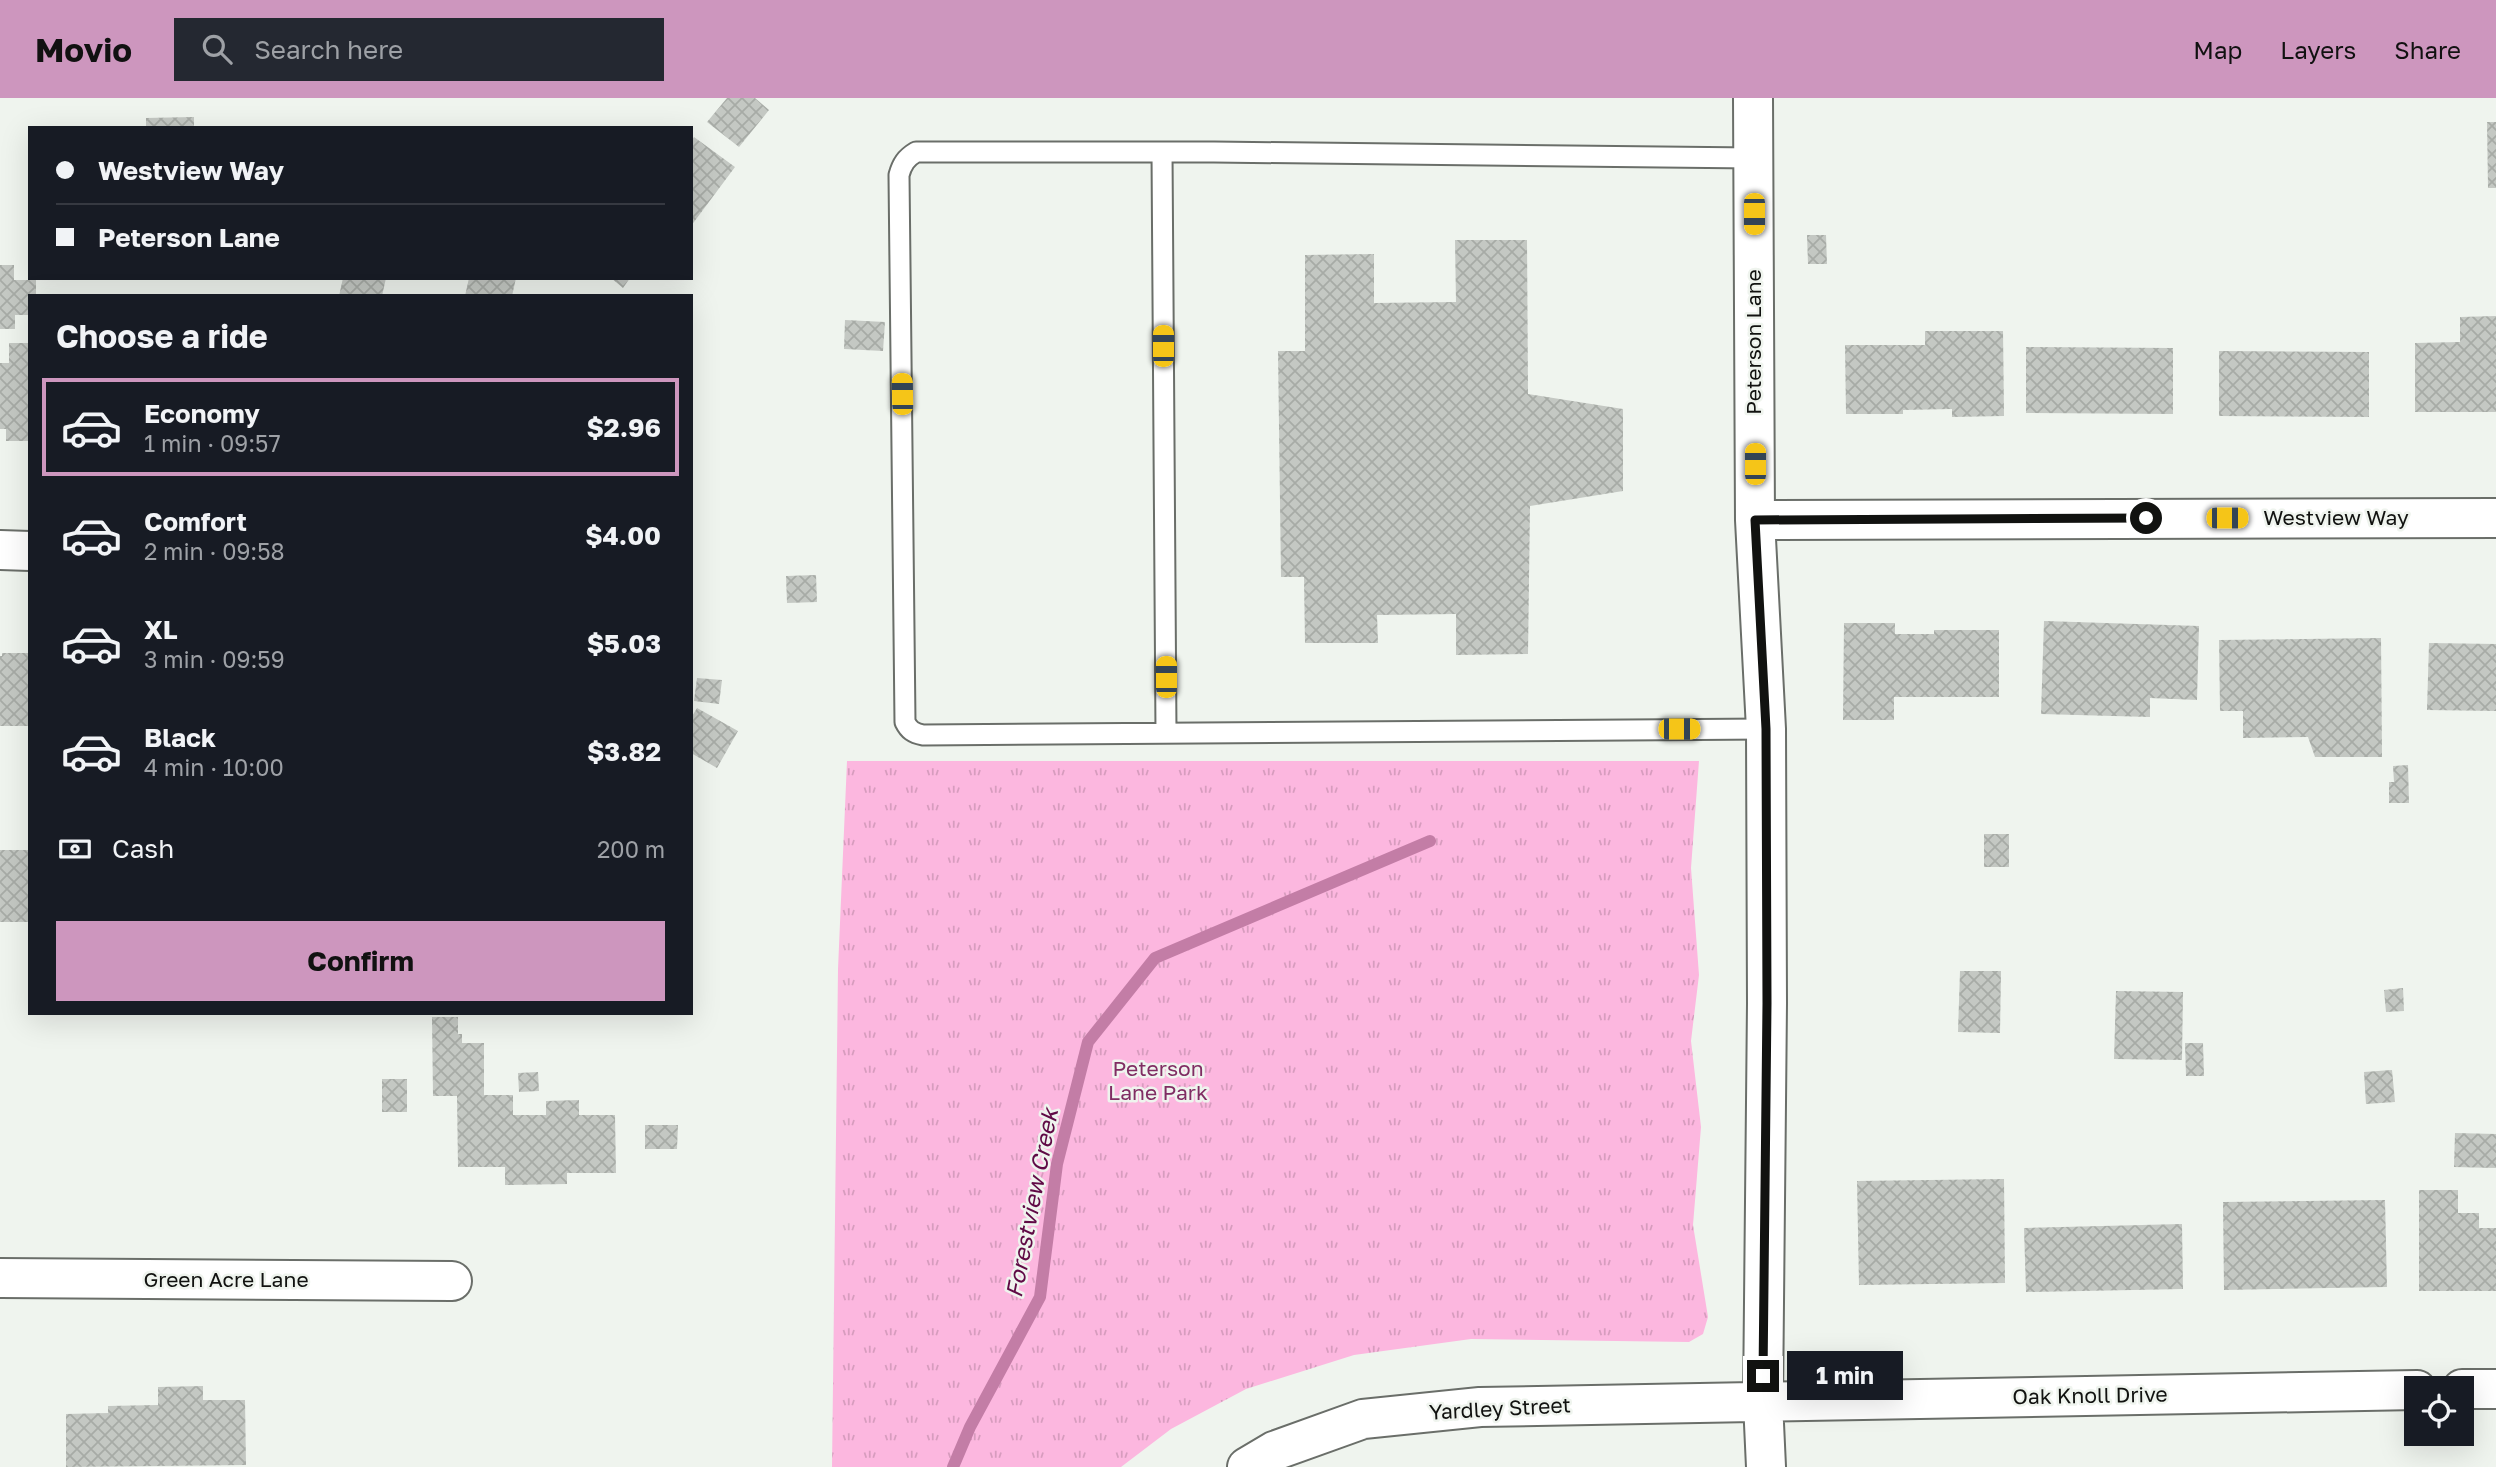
<!DOCTYPE html>
<meta charset="utf-8">
<style>
body{margin:0;font-family:"Golos Text",sans-serif;background:#242831;color:#f1f3f6;height:100vh;display:flex;flex-direction:column;font-size:26px;white-space:nowrap}
*{box-sizing:border-box;margin:0}
p{font-size:23px;color:#9ea1a6}
.icon{flex:none;width:38px;height:38px;fill:none;stroke:currentColor;stroke-width:2;stroke-linecap:round;stroke-linejoin:round}
.map{position:relative;flex:1;overflow:hidden}
.sheet{position:absolute;left:28px;top:196px;width:665px;height:721px;display:flex;flex-direction:column;background:#171b24;border-radius:0px;box-shadow:0 7px 28px #0002}
.sheet>*{flex:none}
.banner{position:absolute;left:28px;top:28px;width:665px;height:154px;border-radius:0px;box-shadow:0 7px 28px #0002;display:grid;align-content:center;height:154px;padding:0 28px;background:#171b24}
.buttons{position:absolute;left:2404px;top:1278px;display:grid;gap:14px}
.buttons a{display:grid;place-items:center;width:70px;height:70px;border-radius:0px;background:#171b24;box-shadow:0 7px 28px #0002;font-size:35px}
.end{position:absolute;width:32px;height:32px;margin:-16px;border:9px solid #111210;background:#fff;box-shadow:0 0 0 4px #fff}
.from{border-radius:50%}
.bubble{position:absolute;height:49px;border-radius:0px;background:#171b24;box-shadow:0 7px 28px #0002;font-size:23px;font-weight:700;line-height:49px;text-align:center}
.car{position:absolute;width:21px;height:42px;margin:-21px -10px;border-radius:9px;box-shadow:0 0 5px 2px #0007;background:linear-gradient(#f5c518 24%,#345 0 40%,#f5c518 0 76%,#345 0 86%,#f5c518 0)}
.banner b{display:flex;align-items:center;gap:24px;height:66px;font-size:26px}
.banner b+b{border-top:2px solid #363941}
.banner i{width:18px;height:18px;background:#f1f3f6}
ul{padding:0;list-style:none}
li{display:flex;align-items:center;gap:21px;height:98px;margin:0 14px 10px;padding:0 14px;border:4px solid transparent;border-radius:0px}
li div{flex:1}
li b{display:block;font-size:26px}
li em{font-style:normal;font-weight:700}
li.on{border-color:#cd96be}
li>.icon{width:63px;height:63px;stroke-width:1.5}
h2{padding:0 28px;font-size:32px;line-height:84px}
.pay{display:flex;align-items:center;gap:18px;height:77px;padding:0 28px;font-size:26px}
.pay p{margin-inline-start:auto}
.action{display:flex;gap:14px;margin-top:auto;padding:14px 28px}
.action a{flex:1;height:80px;border-radius:0px;background:#cd96be;color:#111;font-size:28px;font-weight:700;line-height:80px;text-align:center}
header{display:flex;align-items:center;gap:42px;box-sizing:border-box;height:98px;padding:0 35px;background:#cd96be;color:#111}
header strong{font-size:33px}
nav{display:flex;gap:38px;margin-inline-start:auto;font-size:24px}
.search{width:490px;height:63px;background:#242831;display:flex;align-items:center;gap:18px;box-sizing:border-box;padding:0 24px;border-radius:0px;color:#9ea1a6;font-size:26px}
.map>svg:first-child{display:block}
.park{fill:url(#park-tufts)}
.lines{fill:none;stroke-linecap:round;stroke-linejoin:round}
.stream{stroke:#c37da6;stroke-width:12}
.building{fill:url(#building-cross-hatch)}
.service-casing{stroke:#6a6e69;stroke-width:23}
.minor-casing{stroke:#6a6e69;stroke-width:42}
.service{stroke:#fff;stroke-width:19}
.minor{stroke:#fff;stroke-width:38}
.route{stroke:#111210;stroke-width:9}
.labels{text-anchor:middle;stroke-width:5;stroke-linejoin:round;paint-order:stroke}
.street-label{font-size:21px;fill:#111210;stroke:#eff4ee}
.park-label{font-size:21px;fill:#802d63;stroke:#eff4ee}
.water-label{font-size:23px;font-style:italic;fill:#600a46;stroke:#eff4ee}
</style>
<header>
<strong>Movio</strong>
<div class="search"><svg class="icon" aria-label="search" viewBox="0 0 24 24"><circle cx="10" cy="10" r="6"/><path d="M15 15l6 6"/></svg>Search here</div>
<nav><a>Map</a><a>Layers</a><a>Share</a></nav>
</header>
<div class="map">
<svg width="2496" height="1369" viewBox="0 0 2496 1369">
<defs>
<pattern id="park-tufts" width="24" height="20" patternUnits="userSpaceOnUse" patternTransform="scale(1.75)"><rect width="24" height="20" fill="#fcb7df"/><path d="M3 7l-1-3M5 7V3M7 7l1-3M15 17l-1-3M17 17v-4M19 17l1-3" fill="none" stroke="#d79cbe"/></pattern>
<pattern id="building-cross-hatch" width="8" height="8" patternUnits="userSpaceOnUse" patternTransform="scale(1.75)"><rect width="8" height="8" fill="#c4c8c3"/><path d="M0 0l8 8M0 8l8-8" fill="none" stroke="#a7aba6"/></pattern>
</defs>
<rect width="100%" height="100%" fill="#eff4ee"/>
<path class="park" d="M 847,663 L 1699,663 L 1691,770 L 1699,877 L 1691,943 L 1701,1029 L 1693,1127 L 1708,1219 L 1703,1236 L 1689,1244 L 1471,1241 L 1354,1257 L 1246,1291 L 1171,1331 L 1121,1369 L 832,1369 L 838,871 Z"/>
<g class="lines">
<path class="stream" d="M 953,1369 L 970,1329 L 1040,1199 L 1057,1066 L 1088,944 L 1155,860 L 1430,743"/>
</g>
<path class="building" d="M 727,0 L 755,0 L 769,12 L 739,49 L 707,24 Z
M 194,19 L 194,30 L 146,30 L 146,20 Z
M 2487,24 L 2496,24 L 2496,90 L 2488,90 Z
M 694,39 L 735,69 L 691,128 L 691,43 Z
M 1807,137 L 1826,137 L 1827,166 L 1808,166 Z
M 1455,142 L 1527,142 L 1528,296 L 1623,311 L 1623,393 L 1530,408 L 1528,556 L 1456,557 L 1456,516 L 1377,517 L 1378,545 L 1305,545 L 1304,479 L 1281,479 L 1278,253 L 1305,253 L 1305,157 L 1374,156 L 1374,205 L 1456,204 Z
M 0,167 L 14,167 L 14,182 L 36,182 L 36,198 L 30,198 L 30,217 L 15,217 L 15,231 L 0,231 Z
M 343,180 L 386,180 L 382,198 L 339,198 Z
M 469,180 L 516,180 L 512,198 L 465,198 Z
M 611,180 L 630,180 L 623,190 Z
M 2496,218 L 2496,314 L 2415,314 L 2415,245 L 2460,244 L 2460,219 Z
M 845,222 L 885,224 L 883,253 L 844,251 Z
M 1925,233 L 2003,233 L 2004,318 L 1952,319 L 1952,311 L 1903,312 L 1903,316 L 1846,316 L 1845,247 L 1925,247 Z
M 9,245 L 30,245 L 30,343 L 6,343 L 6,331 L 0,331 L 0,265 L 9,265 Z
M 2026,249 L 2173,250 L 2173,316 L 2026,315 Z
M 2219,253 L 2369,254 L 2369,319 L 2219,318 Z
M 816,477 L 817,504 L 787,505 L 786,478 Z
M 2044,523 L 2199,528 L 2197,602 L 2150,600 L 2150,619 L 2041,616 Z
M 1844,525 L 1895,525 L 1895,536 L 1934,536 L 1934,532 L 1999,532 L 1999,599 L 1894,599 L 1894,622 L 1843,622 Z
M 2381,540 L 2382,659 L 2315,659 L 2308,639 L 2243,640 L 2243,613 L 2220,613 L 2219,542 Z
M 2429,545 L 2496,546 L 2496,613 L 2427,612 Z
M 2,555 L 30,555 L 30,628 L 0,628 L 0,558 L 2,558 Z
M 697,580 L 722,582 L 719,606 L 694,603 Z
M 697,610 L 738,633 L 717,670 L 691,655 L 691,620 Z
M 2408,667 L 2409,705 L 2389,705 L 2389,684 L 2394,684 L 2393,668 Z
M 1984,736 L 2009,736 L 2009,769 L 1984,769 Z
M 0,752 L 30,752 L 30,824 L 0,824 Z
M 1960,873 L 2001,873 L 2000,935 L 1958,934 Z
M 2403,890 L 2404,913 L 2386,914 L 2384,892 Z
M 2116,893 L 2183,894 L 2182,962 L 2114,961 Z
M 432,919 L 458,919 L 458,936 L 462,936 L 462,945 L 484,945 L 484,997 L 513,997 L 513,1017 L 546,1017 L 546,1003 L 579,1002 L 579,1017 L 615,1017 L 616,1075 L 567,1075 L 567,1086 L 505,1087 L 505,1069 L 458,1069 L 457,998 L 433,998 Z
M 2185,945 L 2203,945 L 2204,978 L 2186,978 Z
M 2392,972 L 2395,1004 L 2366,1006 L 2364,974 Z
M 538,974 L 539,993 L 519,994 L 518,975 Z
M 382,981 L 407,981 L 407,1014 L 382,1014 Z
M 645,1027 L 678,1027 L 677,1051 L 645,1051 Z
M 2455,1035 L 2496,1036 L 2496,1070 L 2454,1069 Z
M 2004,1081 L 2005,1185 L 1859,1187 L 1857,1083 Z
M 2419,1092 L 2458,1092 L 2458,1115 L 2479,1115 L 2479,1130 L 2496,1130 L 2496,1193 L 2419,1193 Z
M 2385,1102 L 2387,1189 L 2224,1192 L 2223,1104 Z
M 2182,1126 L 2183,1191 L 2026,1194 L 2024,1130 Z
M 203,1288 L 203,1302 L 245,1302 L 246,1367 L 66,1369 L 66,1316 L 108,1315 L 108,1308 L 158,1307 L 158,1289 Z"/>
<g class="lines">
<g class="service-casing">
<path id="service" d="M 1162,54 L 1166,635
M 1753,60 L 1214,54 L 916,54 C 906,60 902,66 899,77 L 905,624 C 909,632 913,635 923,637 L 1766,631"/>
</g>
<g class="minor-casing">
<path id="minor" d="M 1753,0 L 1755,422 L 1766,631 L 1767,905 L 1763,1304 L 1766,1369
M 1755,422 L 2496,420
M 0,452 L 30,453
M 0,1180 L 452,1183
M 2462,1291 L 2496,1291
M 1247,1369 L 1274,1353 L 1363,1321 L 1480,1309 L 2417,1292"/>
</g>
<use href="#service" class="service"/>
<use href="#minor" class="minor"/>
</g>
<g class="lines">
<path class="route" d="M 1763,1278 L 1767,905 L 1766,631 L 1755,422 L 2146,420"/>
</g>
<g class="labels">
<g class="street-label">
<text transform="translate(1754 244) rotate(-90)" y="7">Peterson Lane</text>
<text x="2336" y="427">Westview Way</text>
<text x="226" y="1189">Green Acre Lane</text>
<text transform="translate(2090 1298) rotate(-1)" y="7">Oak Knoll Drive</text>
<text transform="translate(1500 1311) rotate(-3)" y="7">Yardley Street</text>
</g>
<g class="park-label">
<text x="1158" y="978">Peterson<tspan x="1158" dy="24">Lane Park</tspan></text>
</g>
<g class="water-label">
<text transform="translate(1032 1105) rotate(-79)" y="8">Forestview Creek</text>
</g>
</g>
</svg>
<div class="buttons">
<a><svg class="icon" aria-label="locate" viewBox="0 0 24 24"><circle cx="12" cy="12" r="6"/><path d="M12 2v4M12 18v4M2 12h4M18 12h4"/></svg></a>
</div>
<i class="end from" style="left:2146px;top:420px"></i>
<i class="end" style="left:1763px;top:1278px"></i>
<div class="bubble" style="left:1787px;top:1253px;width:116px">1 min</div>
<i class="car" style="left:1754px;top:116px;rotate:180deg"></i>
<i class="car" style="left:1163px;top:248px;rotate:0deg"></i>
<i class="car" style="left:902px;top:296px;rotate:359deg"></i>
<i class="car" style="left:1755px;top:366px;rotate:0deg"></i>
<i class="car" style="left:2227px;top:420px;rotate:90deg"></i>
<i class="car" style="left:1166px;top:579px;rotate:0deg"></i>
<i class="car" style="left:1679px;top:631px;rotate:90deg"></i>
<div class="banner">
<b><i class="from"></i>Westview Way</b>
<b><i></i>Peterson Lane</b>
</div>
<section class="sheet">
<h2>Choose a ride</h2>
<ul>
<li class="on"><svg class="icon" aria-label="car" viewBox="0 0 24 24"><path d="M5 17H2v-5l4-1 3-4h7l3 4 3 1v5h-3M9 17h6M6 11h13"/><circle cx="7" cy="17" r="2"/><circle cx="17" cy="17" r="2"/></svg><div><b>Economy</b><p>1 min · 09:57</p></div><em>$2.96</em></li>
<li><svg class="icon" aria-label="car" viewBox="0 0 24 24"><path d="M5 17H2v-5l4-1 3-4h7l3 4 3 1v5h-3M9 17h6M6 11h13"/><circle cx="7" cy="17" r="2"/><circle cx="17" cy="17" r="2"/></svg><div><b>Comfort</b><p>2 min · 09:58</p></div><em>$4.00</em></li>
<li><svg class="icon" aria-label="car" viewBox="0 0 24 24"><path d="M5 17H2v-5l4-1 3-4h7l3 4 3 1v5h-3M9 17h6M6 11h13"/><circle cx="7" cy="17" r="2"/><circle cx="17" cy="17" r="2"/></svg><div><b>XL</b><p>3 min · 09:59</p></div><em>$5.03</em></li>
<li><svg class="icon" aria-label="car" viewBox="0 0 24 24"><path d="M5 17H2v-5l4-1 3-4h7l3 4 3 1v5h-3M9 17h6M6 11h13"/><circle cx="7" cy="17" r="2"/><circle cx="17" cy="17" r="2"/></svg><div><b>Black</b><p>4 min · 10:00</p></div><em>$3.82</em></li>
</ul>
<div class="pay"><svg class="icon" aria-label="cash" viewBox="0 0 24 24"><path d="M3 7h18v10H3z"/><circle cx="12" cy="12" r="2"/></svg>Cash<p>200 m</p></div>
<div class="action"><a>Confirm</a></div>
</section>
</div>
